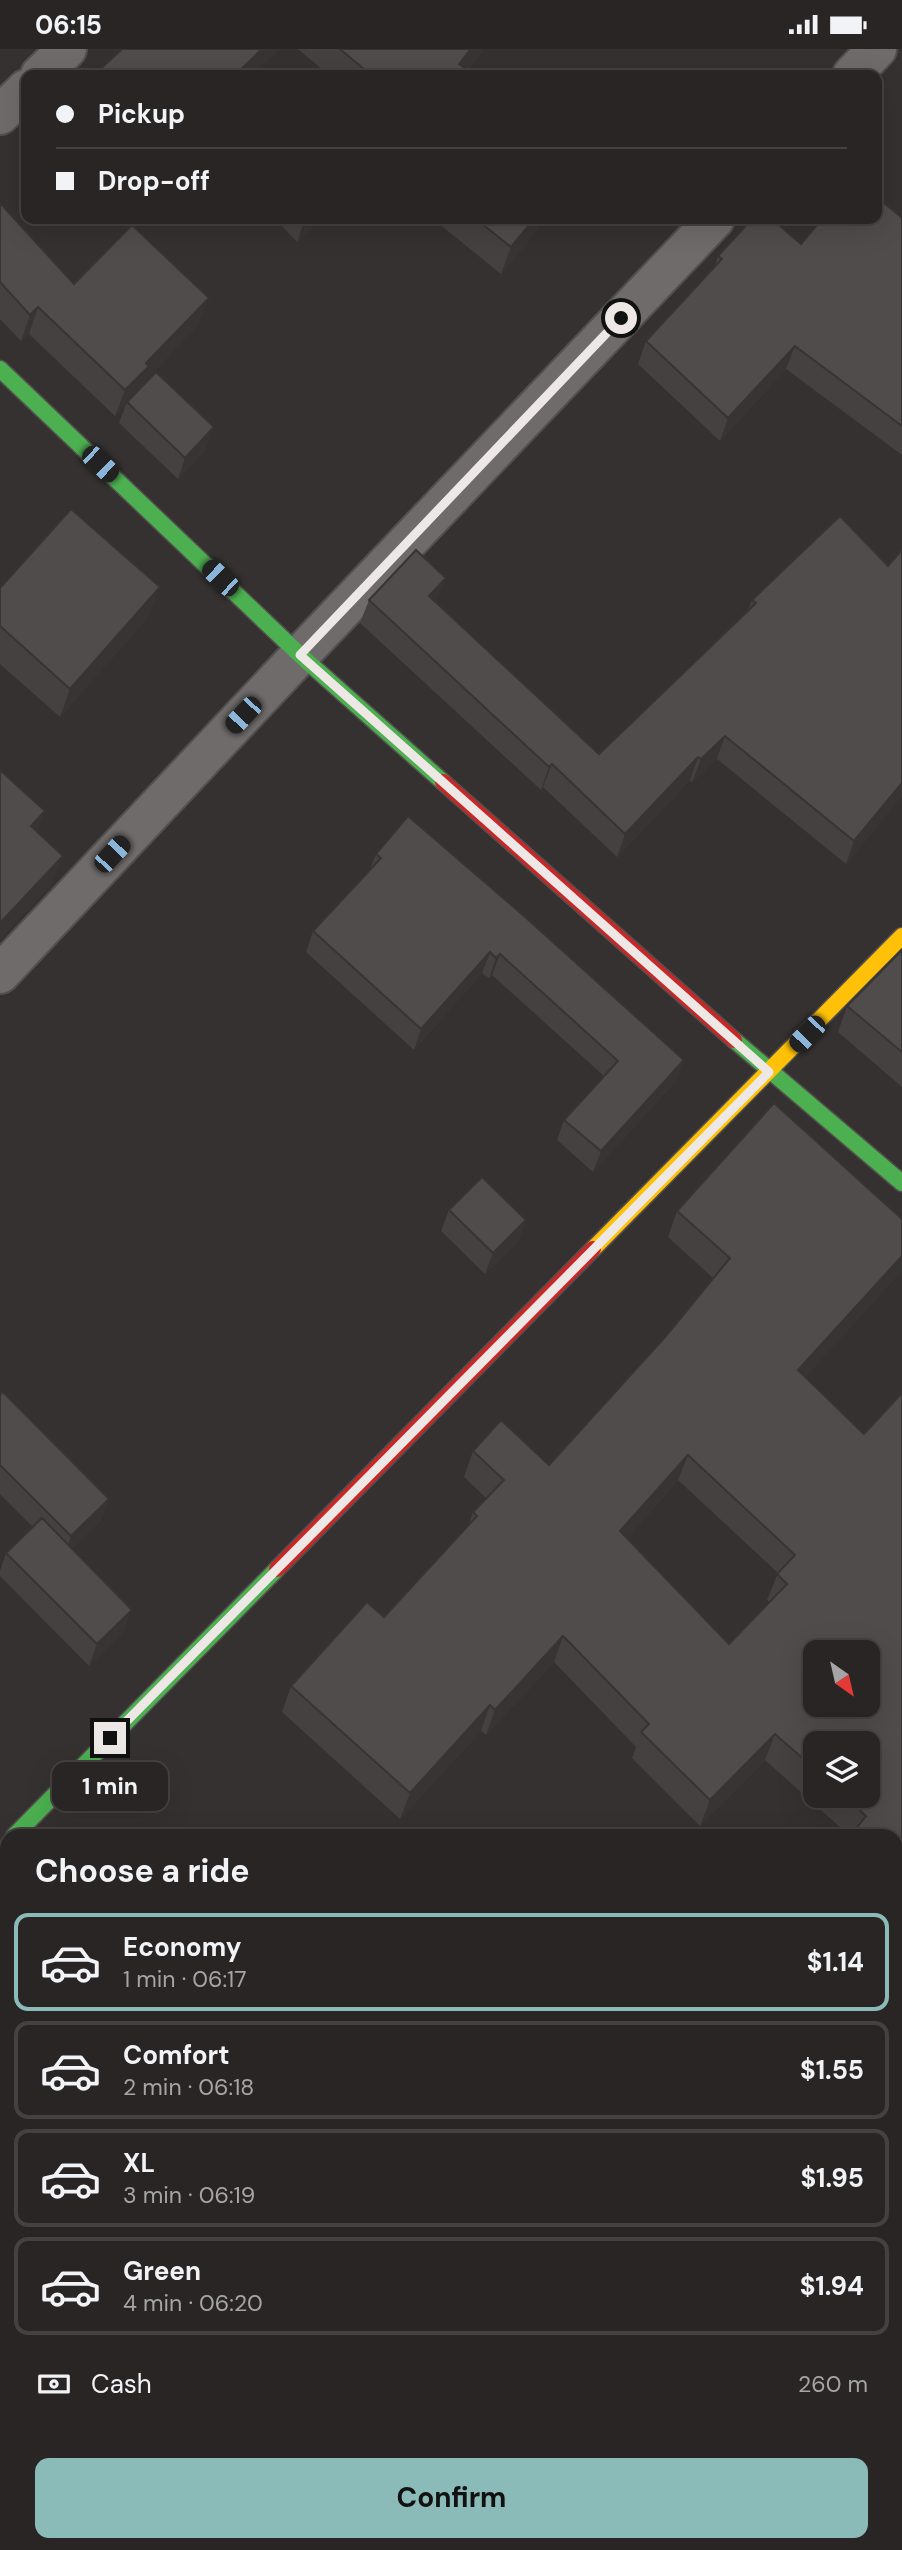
<!DOCTYPE html>
<meta charset="utf-8">
<style>
body{margin:0;font-family:"DM Sans",sans-serif;background:#302d2c;color:#f1f3f6;height:100vh;display:flex;flex-direction:column;font-size:26px;white-space:nowrap}
*{box-sizing:border-box;margin:0}
p{font-size:23px;color:#a5a5a6}
.icon{flex:none;width:38px;height:38px;fill:none;stroke:currentColor;stroke-width:2;stroke-linecap:round;stroke-linejoin:round}
.map{position:relative;flex:1;overflow:hidden}
.side{position:absolute;left:0px;top:1780px;width:903px;height:723px;display:flex;flex-direction:column;background:#282524;border-radius:21px 21px 0 0;box-shadow:0 7px 28px #0002,0 0 0 2px #444241}
.side>*{flex:none}
.banner{position:absolute;left:21px;top:21px;width:861px;height:154px;border-radius:14px;box-shadow:0 7px 28px #0002,0 0 0 2px #444241;display:grid;align-content:center;height:154px;padding:0 35px;background:#282524}
.needle{width:46px;rotate:146deg}
.fabs{position:absolute;left:803px;top:1591px;display:grid;gap:14px}
.fabs a{display:grid;place-items:center;width:77px;height:77px;border-radius:14px;background:#282524;box-shadow:0 7px 28px #0002,0 0 0 2px #444241;font-size:35px}
.end{position:absolute;width:32px;height:32px;margin:-16px;border:9px solid #ede8e6;background:#111;box-shadow:0 0 0 4px #111}
.from{border-radius:50%}
.bubble{position:absolute;height:49px;border-radius:14px;background:#282524;box-shadow:0 7px 28px #0002,0 0 0 2px #444241;font-size:23px;font-weight:700;line-height:49px;text-align:center}
.car{position:absolute;width:21px;height:42px;margin:-21px -10px;border-radius:9px;box-shadow:0 0 5px 2px #0007;background:linear-gradient(#222 24%,#8ab4d8 0 40%,#222 0 76%,#8ab4d8 0 86%,#222 0)}
.banner b{display:flex;align-items:center;gap:24px;height:66px;font-size:26px}
.banner b+b{border-top:2px solid #444241}
.banner i{width:18px;height:18px;background:#f1f3f6}
ul{padding:0;list-style:none}
li{display:flex;align-items:center;gap:21px;height:98px;margin:0 14px 10px;padding:0 21px;border:4px solid #444241;border-radius:14px}
li div{flex:1}
li b{display:block;font-size:26px}
li em{font-style:normal;font-weight:700}
li.on{border-color:#8bbbb9}
li>.icon{width:63px;height:63px;stroke-width:1.5}
h2{padding:0 35px;font-size:32px;line-height:84px}
.pay{display:flex;align-items:center;gap:18px;height:77px;padding:0 35px;font-size:26px}
.pay p{margin-inline-start:auto}
.button{display:flex;gap:14px;margin-top:auto;padding:14px 35px}
.button a{flex:1;height:80px;border-radius:14px;background:#8bbbb9;color:#111;font-size:28px;font-weight:700;line-height:80px;text-align:center}
.status{display:flex;justify-content:space-between;align-items:center;height:49px;padding:0 35px;background:#282524;direction:ltr}
.status svg{height:19px;fill:currentColor}
.map>svg:first-child{display:block}
.lines{fill:none;stroke-linecap:round;stroke-linejoin:round}
.street-casing{stroke:#534f4e;stroke-width:42}
.fast-casing{stroke:#534f4e;stroke-width:19}
.slow-casing{stroke:#534f4e;stroke-width:19}
.jam-casing{stroke:#534f4e;stroke-width:19}
.street{stroke:#6f6b6a;stroke-width:38}
.fast{stroke:#4caf50;stroke-width:16}
.slow{stroke:#ffc107;stroke-width:16}
.jam{stroke:#c62828;stroke-width:16}
.wall{fill:#444140;fill-rule:evenodd}
.shaded-wall{fill:#373534}
.building{fill:#4f4c4b;stroke:#373534;stroke-width:2;fill-rule:evenodd}
.route{stroke:#ede8e6;stroke-width:9}
</style>
<div class="status"><b>06:15</b><svg viewBox="0 0 49 12"><path d="M0 12V9h3v3zM5 12V6h3v6zM10 12V3h3v9zM15 12V0h3v12zM26 1h20v11H26zM47 4h2v5h-2z"/></svg></div>
<div class="map">
<svg width="902" height="2501" viewBox="0 0 902 2501">
<rect width="100%" height="100%" fill="#353130"/>
<g class="lines">
<g class="street-casing">
<path id="street" d="M 40,26 L 67,0
M 852,26 L 877,0
M 0,66 L 26,40
M 0,925 L 300,606 L 715,170
M 896,1837 L 902,1831
M 0,2310 L 7,2316
M 221,2496 L 227,2501
M 163,2501 L 168,2496"/>
</g>
<g class="fast-casing">
<path id="fast" d="M 0,320 L 300,606 L 443,733
M 734,991 L 902,1134
M 14,1787 L 277,1520"/>
</g>
<g class="slow-casing">
<path id="slow" d="M 593,1200 L 902,887"/>
</g>
<g class="jam-casing">
<path id="jam" d="M 443,733 L 734,991
M 277,1520 L 593,1200"/>
</g>
<use href="#street" class="street"/>
<use href="#fast" class="fast"/>
<use href="#slow" class="slow"/>
<use href="#jam" class="jam"/>
</g>
<path class="wall" d="M 298,0 L 484,0 L 467,21 L 474,26 L 329,26 Z
M 0,154 L 74,235 L 199,275 L 143,334 L 142,337 L 206,400 L 178,430 L 119,374 L 125,358 L 115,367 L 29,285 L 21,292 L 0,270 Z
M 902,169 L 902,406 L 786,320 L 720,392 L 638,315 L 646,292 L 714,220 L 718,207 L 801,195 Z
M 275,170 L 322,170 L 297,193 Z
M 433,170 L 546,170 L 501,225 Z
M 902,501 L 902,747 L 846,815 L 717,710 L 692,733 L 690,731 L 617,808 L 543,738 L 541,741 L 360,574 L 369,551 L 446,529 L 436,553 L 599,705 L 748,561 L 752,551 L 888,517 Z
M 0,539 L 150,566 L 60,668 L 0,615 Z
M 376,805 L 676,1032 L 593,1123 L 557,1091 L 564,1071 L 604,1027 L 492,926 L 489,929 L 482,924 L 414,1001 L 306,903 L 313,882 L 370,820 Z
M 902,901 L 902,1038 L 838,983 L 847,957 Z
M 774,1054 L 805,1329 L 864,1385 L 902,1344 L 902,1810 L 896,1810 L 850,1787 L 765,1711 L 700,1777 L 632,1709 L 636,1698 L 554,1613 L 486,1686 L 481,1682 L 400,1770 L 282,1663 L 291,1637 L 384,1568 L 468,1477 L 473,1463 L 486,1449 L 464,1428 L 473,1402 L 549,1416 L 666,1287 L 713,1229 L 668,1188 L 677,1162 ZM 678,1431 L 778,1524 L 767,1551 L 770,1553 L 729,1595 L 627,1489 ZM 816,1694 L 868,1746 L 816,1746 Z
M 449,1161 L 526,1171 L 518,1192 L 485,1225 L 441,1182 Z
M 0,1346 L 109,1450 L 101,1471 L 72,1500 L 124,1582 L 89,1617 L 0,1527 L 0,1522 L 6,1504 L 33,1478 L 0,1445 Z
M 0,2332 L 7,2338 L 7,2496 L 130,2496 L 128,2501 L 0,2501 Z
M 520,2496 L 893,2496 L 889,2501 L 527,2501 Z"/>
<path class="shaded-wall" d="M 262,0 L 281,0 L 253,26 L 235,26 Z
M 471,0 L 484,0 L 462,26 L 459,15 Z
M 305,170 L 322,170 L 297,193 Z
M 534,170 L 546,170 L 501,225 L 511,198 Z
M 209,249 L 199,275 L 143,334 L 139,344 L 127,353 L 125,358 L 115,367 L 125,341 L 146,314 Z
M 38,258 L 29,285 L 21,292 L 30,266 Z
M 795,297 L 786,320 L 720,392 L 728,369 Z
M 214,378 L 206,400 L 178,430 L 185,409 Z
M 446,529 L 437,552 L 421,570 L 429,547 Z
M 160,538 L 150,566 L 60,668 L 70,640 Z
M 725,687 L 717,710 L 692,733 L 701,710 Z
M 698,708 L 690,731 L 617,808 L 625,785 Z
M 552,715 L 543,738 L 541,741 L 549,718 Z
M 902,734 L 902,747 L 846,815 L 854,792 Z
M 45,762 L 34,791 L 31,777 Z
M 63,807 L 52,835 L 0,891 L 0,874 Z
M 490,903 L 482,924 L 414,1001 L 421,980 Z
M 500,905 L 492,926 L 489,929 L 496,909 Z
M 684,1011 L 676,1032 L 593,1123 L 601,1102 Z
M 526,1171 L 518,1192 L 485,1225 L 493,1204 Z
M 902,1207 L 902,1222 L 789,1347 L 798,1321 Z
M 688,1406 L 678,1431 L 610,1508 L 620,1482 Z
M 109,1450 L 101,1471 L 64,1509 L 71,1487 Z
M 132,1561 L 124,1582 L 89,1617 L 97,1595 Z
M 563,1587 L 554,1613 L 486,1686 L 495,1661 Z
M 490,1656 L 481,1682 L 400,1770 L 410,1744 Z
M 775,1685 L 765,1711 L 700,1777 L 710,1751 Z
M 902,1787 L 902,1810 L 896,1810 L 896,1791 Z
M 902,2120 L 902,2134 L 896,2141 L 896,2127 Z
M 902,2470 L 902,2484 L 896,2492 L 896,2478 Z
M 884,2496 L 893,2496 L 889,2501 L 880,2501 Z"/>
<path class="building" d="M 122,0 L 262,0 L 235,26 L 94,26 Z
M 340,0 L 471,0 L 459,15 L 474,26 L 371,26 Z
M 877,148 L 902,169 L 902,377 L 795,297 L 728,369 L 646,292 L 722,210 L 718,207 L 752,170 L 772,170 L 801,195 L 822,170 L 877,170 Z
M 0,154 L 74,235 L 132,176 L 209,249 L 146,314 L 149,317 L 125,341 L 38,258 L 30,266 L 0,233 Z
M 476,170 L 534,170 L 511,198 Z
M 156,323 L 214,378 L 185,409 L 127,353 Z
M 71,460 L 160,538 L 70,640 L 0,577 L 0,539 Z
M 840,467 L 888,517 L 902,501 L 902,734 L 854,792 L 725,687 L 701,710 L 698,708 L 625,785 L 552,715 L 549,718 L 369,551 L 416,501 L 446,529 L 429,547 L 599,705 L 756,554 L 752,551 Z
M 0,721 L 45,762 L 31,777 L 63,807 L 0,874 Z
M 408,767 L 524,867 L 684,1011 L 601,1102 L 564,1071 L 618,1012 L 500,905 L 496,909 L 490,903 L 421,980 L 313,882 L 381,809 L 376,805 Z
M 902,901 L 902,1003 L 847,957 Z
M 774,1054 L 902,1170 L 902,1207 L 798,1321 L 864,1385 L 902,1344 L 902,1787 L 896,1791 L 896,1787 L 850,1787 L 866,1767 L 844,1746 L 868,1746 L 868,1694 L 816,1694 L 816,1721 L 775,1685 L 710,1751 L 641,1683 L 649,1675 L 563,1587 L 495,1661 L 490,1656 L 410,1744 L 291,1637 L 367,1553 L 384,1568 L 477,1467 L 473,1463 L 504,1431 L 473,1402 L 501,1371 L 549,1416 L 666,1287 L 730,1209 L 677,1162 ZM 688,1406 L 795,1506 L 777,1525 L 787,1535 L 729,1595 L 620,1482 ZM 816,1603 L 868,1603 L 868,1656 L 816,1656 Z
M 482,1128 L 526,1171 L 493,1204 L 449,1161 Z
M 3,1343 L 109,1450 L 71,1487 L 0,1416 L 0,1346 Z
M 42,1469 L 132,1561 L 97,1595 L 6,1504 Z
M 896,1874 L 902,1879 L 902,2120 L 896,2127 Z
M 896,2292 L 902,2297 L 902,2470 L 896,2478 Z
M 0,2332 L 7,2338 L 7,2483 L 0,2478 Z
M 8,2496 L 129,2496 L 124,2501 L 3,2501 Z
M 565,2496 L 884,2496 L 880,2501 L 572,2501 Z"/>
<g class="lines">
<path class="route" d="M 110,1689 L 769,1023 L 300,606 L 621,269"/>
</g>
</svg>
<div class="fabs">
<a><svg class="needle" viewBox="-14 -14 28 28"><path d="M0-13l5 13h-10z" fill="#e53935"/><path d="M0 13l5-13h-10z" fill="#a5a5a6"/></svg></a>
<a><svg class="icon" aria-label="layers" viewBox="0 0 24 24"><path d="M12 4l9 5-9 5-9-5zM3 14l9 5 9-5"/></svg></a>
</div>
<i class="end from" style="left:621px;top:269px"></i>
<i class="end" style="left:110px;top:1689px"></i>
<div class="bubble" style="left:52px;top:1713px;width:116px">1 min</div>
<i class="car" style="left:100px;top:415px;rotate:134deg"></i>
<i class="car" style="left:220px;top:529px;rotate:314deg"></i>
<i class="car" style="left:243px;top:666px;rotate:223deg"></i>
<i class="car" style="left:112px;top:805px;rotate:43deg"></i>
<i class="car" style="left:807px;top:985px;rotate:224deg"></i>
<div class="banner">
<b><i class="from"></i>Pickup</b>
<b><i></i>Drop-off</b>
</div>
<section class="side">
<h2>Choose a ride</h2>
<ul>
<li class="on"><svg class="icon" aria-label="car" viewBox="0 0 24 24"><path d="M5 17H2v-5l4-1 3-4h7l3 4 3 1v5h-3M9 17h6M6 11h13"/><circle cx="7" cy="17" r="2"/><circle cx="17" cy="17" r="2"/></svg><div><b>Economy</b><p>1 min · 06:17</p></div><em>$1.14</em></li>
<li><svg class="icon" aria-label="car" viewBox="0 0 24 24"><path d="M5 17H2v-5l4-1 3-4h7l3 4 3 1v5h-3M9 17h6M6 11h13"/><circle cx="7" cy="17" r="2"/><circle cx="17" cy="17" r="2"/></svg><div><b>Comfort</b><p>2 min · 06:18</p></div><em>$1.55</em></li>
<li><svg class="icon" aria-label="car" viewBox="0 0 24 24"><path d="M5 17H2v-5l4-1 3-4h7l3 4 3 1v5h-3M9 17h6M6 11h13"/><circle cx="7" cy="17" r="2"/><circle cx="17" cy="17" r="2"/></svg><div><b>XL</b><p>3 min · 06:19</p></div><em>$1.95</em></li>
<li><svg class="icon" aria-label="car" viewBox="0 0 24 24"><path d="M5 17H2v-5l4-1 3-4h7l3 4 3 1v5h-3M9 17h6M6 11h13"/><circle cx="7" cy="17" r="2"/><circle cx="17" cy="17" r="2"/></svg><div><b>Green</b><p>4 min · 06:20</p></div><em>$1.94</em></li>
</ul>
<div class="pay"><svg class="icon" aria-label="cash" viewBox="0 0 24 24"><path d="M3 7h18v10H3z"/><circle cx="12" cy="12" r="2"/></svg>Cash<p>260 m</p></div>
<div class="button"><a>Confirm</a></div>
</section>
</div>
